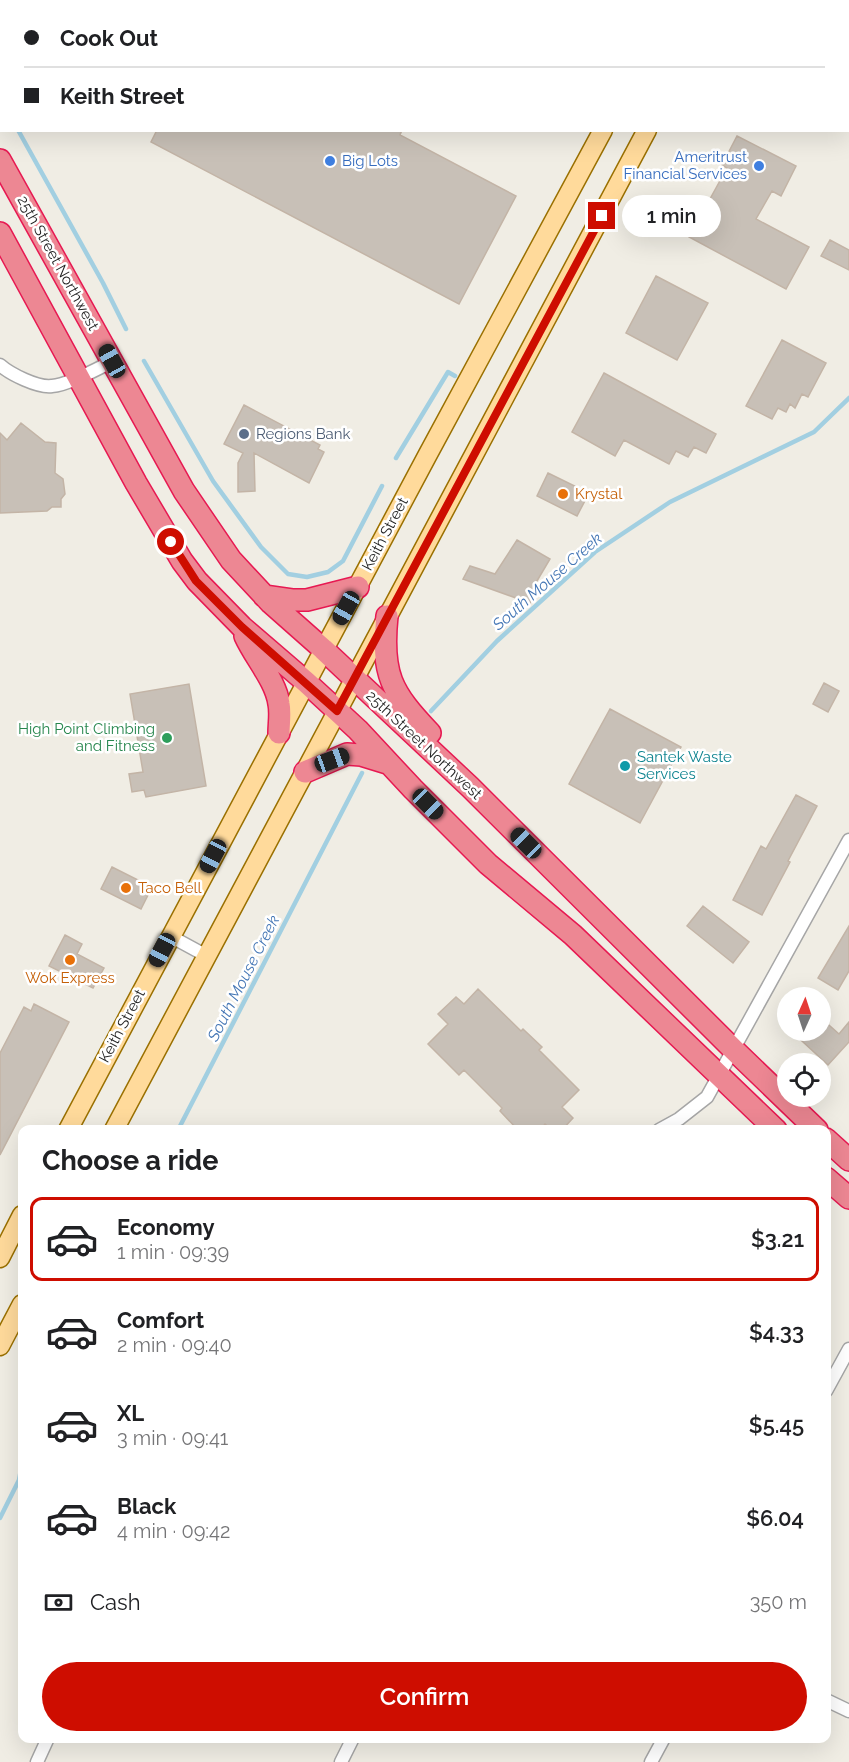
<!DOCTYPE html>
<meta charset="utf-8">
<style>
body{margin:0;font-family:Raleway,sans-serif;background:#f6f6f6;color:#202124;height:100vh;display:flex;flex-direction:column;font-size:22px;white-space:nowrap}
*{box-sizing:border-box;margin:0}
p{font-size:20px;color:#757577}
.icon{flex:none;width:33px;height:33px;fill:none;stroke:currentColor;stroke-width:2;stroke-linecap:round;stroke-linejoin:round}
.map{position:relative;flex:1;overflow:hidden}
.side{position:absolute;left:18px;top:1125px;width:813px;height:618px;display:flex;flex-direction:column;background:#fff;border-radius:12px;box-shadow:0 6px 24px #0002}
.side>*{flex:none}
.top-card{position:absolute;left:0px;top:0px;width:849px;height:132px;box-shadow:0 6px 24px #0002;display:grid;align-content:center;height:132px;padding:0 24px;background:#fff}
.needle{width:39px;rotate:3deg}
.buttons{position:absolute;left:777px;top:987px;display:grid;gap:12px}
.buttons a{display:grid;place-items:center;width:54px;height:54px;border-radius:50%;background:#fff;box-shadow:0 6px 24px #0002;font-size:30px}
.end{position:absolute;width:27px;height:27px;margin:-14px;border:8px solid #ce0d00;background:#fff;box-shadow:0 0 0 3px #fff}
.from{border-radius:50%}
.bubble{position:absolute;height:42px;border-radius:21px;background:#fff;box-shadow:0 6px 24px #0002;font-size:20px;font-weight:600;line-height:42px;text-align:center}
.car{position:absolute;width:18px;height:36px;margin:-18px -9px;border-radius:8px;box-shadow:0 0 4px 2px #0007;background:linear-gradient(#222 24%,#8ab4d8 0 40%,#222 0 76%,#8ab4d8 0 86%,#222 0)}
.top-card b{display:flex;align-items:center;gap:21px;height:57px;font-size:22px}
.top-card b+b{border-top:2px solid #e0e0e0}
.top-card i{width:15px;height:15px;background:#202124}
ul{padding:0;list-style:none}
li{display:flex;align-items:center;gap:18px;height:84px;margin:0 12px 9px;padding:0 12px;border:3px solid transparent;border-radius:12px}
li div{flex:1}
li b{display:block;font-size:22px}
li em{font-style:normal;font-weight:600}
li.active{border-color:#ce0d00}
li>.icon{width:54px;height:54px;stroke-width:1.5}
h2{padding:0 24px;font-size:27px;line-height:72px}
.pay{display:flex;align-items:center;gap:15px;height:66px;padding:0 24px;font-size:22px}
.pay p{margin-inline-start:auto}
.cta{display:flex;gap:12px;margin-top:auto;padding:12px 24px}
.cta a{flex:1;height:69px;border-radius:36px;background:#ce0d00;color:#fff;font-size:24px;font-weight:600;line-height:69px;text-align:center}
.map>svg:first-child{display:block}
.lines{fill:none;stroke-linecap:round;stroke-linejoin:round}
.stream{stroke:#a2cfe1;stroke-width:4.5}
.building{fill:#c8c0b7;stroke:#c3b4a6;stroke-width:1.5}
.street-casing{stroke:#a6a6a6;stroke-width:15}
.primary-casing{stroke:#9a7000;stroke-width:21}
.highway-casing{stroke:#e71952;stroke-width:24}
.street{stroke:#fff;stroke-width:12}
.primary{stroke:#ffda9b;stroke-width:18}
.highway{stroke:#ed8793;stroke-width:21}
.route{stroke:#ce0d00;stroke-width:8}
.shop-dot{fill:#3f7fe0;stroke:#fff;stroke-width:2}
.service-dot{fill:#5c6f8a;stroke:#fff;stroke-width:2}
.food-dot{fill:#e8710a;stroke:#fff;stroke-width:2}
.leisure-dot{fill:#2e9e5b;stroke:#fff;stroke-width:2}
.culture-dot{fill:#0f9aa8;stroke:#fff;stroke-width:2}
.labels{text-anchor:middle;stroke-width:5;stroke-linejoin:round;paint-order:stroke}
.shop-label{font-size:15px;fill:#366cbe;stroke:#fff;text-anchor:end}
.street-label{font-size:15px;fill:#1f1f1f;stroke:#fff}
.service-label{font-size:15px;fill:#4e5e75;stroke:#fff;text-anchor:start}
.food-label{font-size:15px;fill:#c56008;stroke:#fff;text-anchor:start}
.leisure-label{font-size:15px;fill:#27864d;stroke:#fff;text-anchor:end}
.culture-label{font-size:15px;fill:#0d838f;stroke:#fff;text-anchor:start}
.water-label{font-size:16px;font-style:italic;fill:#4476b5;stroke:#fff}
</style>
<div class="map">
<svg width="849" height="1762" viewBox="0 0 849 1762">
<rect width="100%" height="100%" fill="#f0ede4"/>
<g class="lines">
<path class="stream" d="M 0,100 L 2,103
M 18,130 L 103,283 L 126,329
M 144,361 L 213,481 L 261,547 L 288,574 L 307,577 L 328,572 L 343,561 L 382,486
M 396,458 L 448,372 L 455,376
M 431,711 L 497,641 L 595,552 L 670,502 L 814,432 L 849,398
M 178,1130 L 362,773
M 0,1518 L 19,1480 L 22,1464"/>
</g>
<path class="building" d="M 157,130 L 402,130 L 400,135 L 516,196 L 459,304 L 151,142 Z
M 737,136 L 796,166 L 781,196 L 772,191 L 756,219 L 809,247 L 786,289 L 689,237 L 727,168 L 722,165 Z
M 830,240 L 849,250 L 849,270 L 821,256 Z
M 656,276 L 708,303 L 677,360 L 626,333 Z
M 782,340 L 826,363 L 808,397 L 802,394 L 795,408 L 790,404 L 786,412 L 778,408 L 772,419 L 746,406 Z
M 604,373 L 716,434 L 706,453 L 694,447 L 688,457 L 676,451 L 669,464 L 624,440 L 615,456 L 572,432 Z
M 244,405 L 320,445 L 318,449 L 324,452 L 309,483 L 254,453 L 255,491 L 238,492 L 238,463 L 243,453 L 224,444 Z
M 21,423 L 45,442 L 56,443 L 55,473 L 63,479 L 65,494 L 61,499 L 61,507 L 52,507 L 47,511 L 0,513 L 0,433 L 7,440 Z
M 548,473 L 589,493 L 577,516 L 537,496 Z
M 517,540 L 550,559 L 534,586 L 538,588 L 530,603 L 463,579 L 470,566 L 495,574 Z
M 824,683 L 839,691 L 828,712 L 813,704 Z
M 189,684 L 206,786 L 146,797 L 144,790 L 132,792 L 129,774 L 143,772 L 130,694 Z
M 610,709 L 681,747 L 640,823 L 569,784 Z
M 796,795 L 817,806 L 788,861 L 790,862 L 762,915 L 733,900 L 761,846 L 766,849 Z
M 112,867 L 152,887 L 141,909 L 101,889 Z
M 703,906 L 749,942 L 733,963 L 687,926 Z
M 849,926 L 849,971 L 838,990 L 818,978 Z
M 65,935 L 82,944 L 77,954 L 104,968 L 93,988 L 49,966 Z
M 478,989 L 521,1031 L 523,1029 L 542,1047 L 539,1050 L 579,1090 L 562,1107 L 573,1118 L 562,1130 L 552,1130 L 545,1124 L 540,1130 L 518,1130 L 500,1111 L 502,1108 L 464,1070 L 459,1075 L 428,1044 L 448,1024 L 438,1014 L 456,997 L 464,1004 Z
M 34,1004 L 69,1022 L 0,1155 L 0,1053 L 24,1007 L 31,1011 Z
M 820,1017 L 839,1034 L 849,1022 L 849,1042 L 828,1065 L 790,1030 L 820,1030 Z"/>
<g class="lines">
<g class="street-casing">
<path id="street" d="M 0,365 C 10,374 38,388 52,386 C 68,385 97,369 113,361
M 170,936 L 205,955
M 659,1130 L 679,1119 L 707,1097 L 849,840
M 826,1391 L 849,1349
M 826,1700 L 849,1711
M 37,1762 L 48,1738
M 341,1762 L 353,1738
M 651,1762 L 664,1738"/>
</g>
<g class="primary-casing">
<path id="primary" d="M 672,2 L 673,0
M 715,2 L 715,0
M 68,1130 L 427,456 L 603,130
M 114,1130 C 289,795 472,465 647,130
M 0,1258 L 22,1215
M 0,1346 L 22,1304"/>
</g>
<g class="highway-casing">
<path id="highway" d="M 0,160 L 184,491 L 231,560 L 271,603 L 323,649 L 470,787 L 734,1050 L 817,1130
M 0,233 L 136,483 L 182,561 L 197,581 L 242,627 L 306,682 L 358,730 L 413,789 L 488,864 L 573,935 L 776,1130
M 264,596 L 292,600 L 307,600 L 358,587
M 387,616 C 381,674 391,692 430,733
M 245,636 C 255,658 276,681 279,704 C 281,713 279,724 279,733
M 305,772 L 347,754 L 361,755 L 387,763
M 826,1139 L 849,1160
M 826,1178 L 849,1198"/>
</g>
<use href="#street" class="street"/>
<use href="#primary" class="primary"/>
<use href="#highway" class="highway"/>
</g>
<g class="lines">
<path class="route" d="M 171,542 L 196,581 L 242,627 L 337,711 L 602,216"/>
</g>
<g class="shop-dot">
<circle cx="330" cy="161" r="6"/>
<circle cx="759" cy="166" r="6"/>
</g>
<circle class="service-dot" cx="244" cy="434" r="6"/>
<g class="food-dot">
<circle cx="563" cy="494" r="6"/>
<circle cx="126" cy="888" r="6"/>
<circle cx="70" cy="960" r="6"/>
</g>
<circle class="leisure-dot" cx="167" cy="738" r="6"/>
<circle class="culture-dot" cx="625" cy="766" r="6"/>
<g class="labels">
<g class="shop-label">
<text x="747" y="162">Ameritrust<tspan x="747" dy="17">Financial Services</tspan></text>
<text x="342" y="166" text-anchor="start">Big Lots</text>
</g>
<g class="street-label">
<text transform="translate(58 263) rotate(61)" y="5">25th Street Northwest</text>
<text transform="translate(385 534) rotate(-62)" y="5">Keith Street</text>
<text transform="translate(424 745) rotate(43)" y="5">25th Street Northwest</text>
<text transform="translate(122 1026) rotate(-62)" y="5">Keith Street</text>
</g>
<g class="service-label">
<text x="256" y="439">Regions Bank</text>
</g>
<g class="food-label">
<text x="575" y="499">Krystal</text>
<text x="138" y="893">Taco Bell</text>
<text x="70" y="983" text-anchor="middle">Wok Express</text>
</g>
<g class="leisure-label">
<text x="155" y="734">High Point Climbing<tspan x="155" dy="17">and Fitness</tspan></text>
</g>
<g class="culture-label">
<text x="637" y="762">Santek Waste<tspan x="637" dy="17">Services</tspan></text>
</g>
<g class="water-label">
<text transform="translate(547 581) rotate(-41)" y="6">South Mouse Creek</text>
<text transform="translate(243 978) rotate(-63)" y="6">South Mouse Creek</text>
</g>
</g>
</svg>
<div class="buttons">
<a><svg class="needle" viewBox="-14 -14 28 28"><path d="M0-13l5 13h-10z" fill="#e53935"/><path d="M0 13l5-13h-10z" fill="#757577"/></svg></a>
<a><svg class="icon" aria-label="locate" viewBox="0 0 24 24"><circle cx="12" cy="12" r="6"/><path d="M12 2v4M12 18v4M2 12h4M18 12h4"/></svg></a>
</div>
<i class="end from" style="left:171px;top:542px"></i>
<i class="end" style="left:602px;top:216px"></i>
<div class="bubble" style="left:622px;top:195px;width:99px">1 min</div>
<i class="car" style="left:112px;top:361px;rotate:331deg"></i>
<i class="car" style="left:346px;top:608px;rotate:209deg"></i>
<i class="car" style="left:332px;top:760px;rotate:70deg"></i>
<i class="car" style="left:428px;top:804px;rotate:135deg"></i>
<i class="car" style="left:526px;top:843px;rotate:315deg"></i>
<i class="car" style="left:213px;top:856px;rotate:208deg"></i>
<i class="car" style="left:162px;top:950px;rotate:208deg"></i>
<div class="top-card">
<b><i class="from"></i>Cook Out</b>
<b><i></i>Keith Street</b>
</div>
<section class="side">
<h2>Choose a ride</h2>
<ul>
<li class="active"><svg class="icon" aria-label="car" viewBox="0 0 24 24"><path d="M5 17H2v-5l4-1 3-4h7l3 4 3 1v5h-3M9 17h6M6 11h13"/><circle cx="7" cy="17" r="2"/><circle cx="17" cy="17" r="2"/></svg><div><b>Economy</b><p>1 min · 09:39</p></div><em>$3.21</em></li>
<li><svg class="icon" aria-label="car" viewBox="0 0 24 24"><path d="M5 17H2v-5l4-1 3-4h7l3 4 3 1v5h-3M9 17h6M6 11h13"/><circle cx="7" cy="17" r="2"/><circle cx="17" cy="17" r="2"/></svg><div><b>Comfort</b><p>2 min · 09:40</p></div><em>$4.33</em></li>
<li><svg class="icon" aria-label="car" viewBox="0 0 24 24"><path d="M5 17H2v-5l4-1 3-4h7l3 4 3 1v5h-3M9 17h6M6 11h13"/><circle cx="7" cy="17" r="2"/><circle cx="17" cy="17" r="2"/></svg><div><b>XL</b><p>3 min · 09:41</p></div><em>$5.45</em></li>
<li><svg class="icon" aria-label="car" viewBox="0 0 24 24"><path d="M5 17H2v-5l4-1 3-4h7l3 4 3 1v5h-3M9 17h6M6 11h13"/><circle cx="7" cy="17" r="2"/><circle cx="17" cy="17" r="2"/></svg><div><b>Black</b><p>4 min · 09:42</p></div><em>$6.04</em></li>
</ul>
<div class="pay"><svg class="icon" aria-label="cash" viewBox="0 0 24 24"><path d="M3 7h18v10H3z"/><circle cx="12" cy="12" r="2"/></svg>Cash<p>350 m</p></div>
<div class="cta"><a>Confirm</a></div>
</section>
</div>
